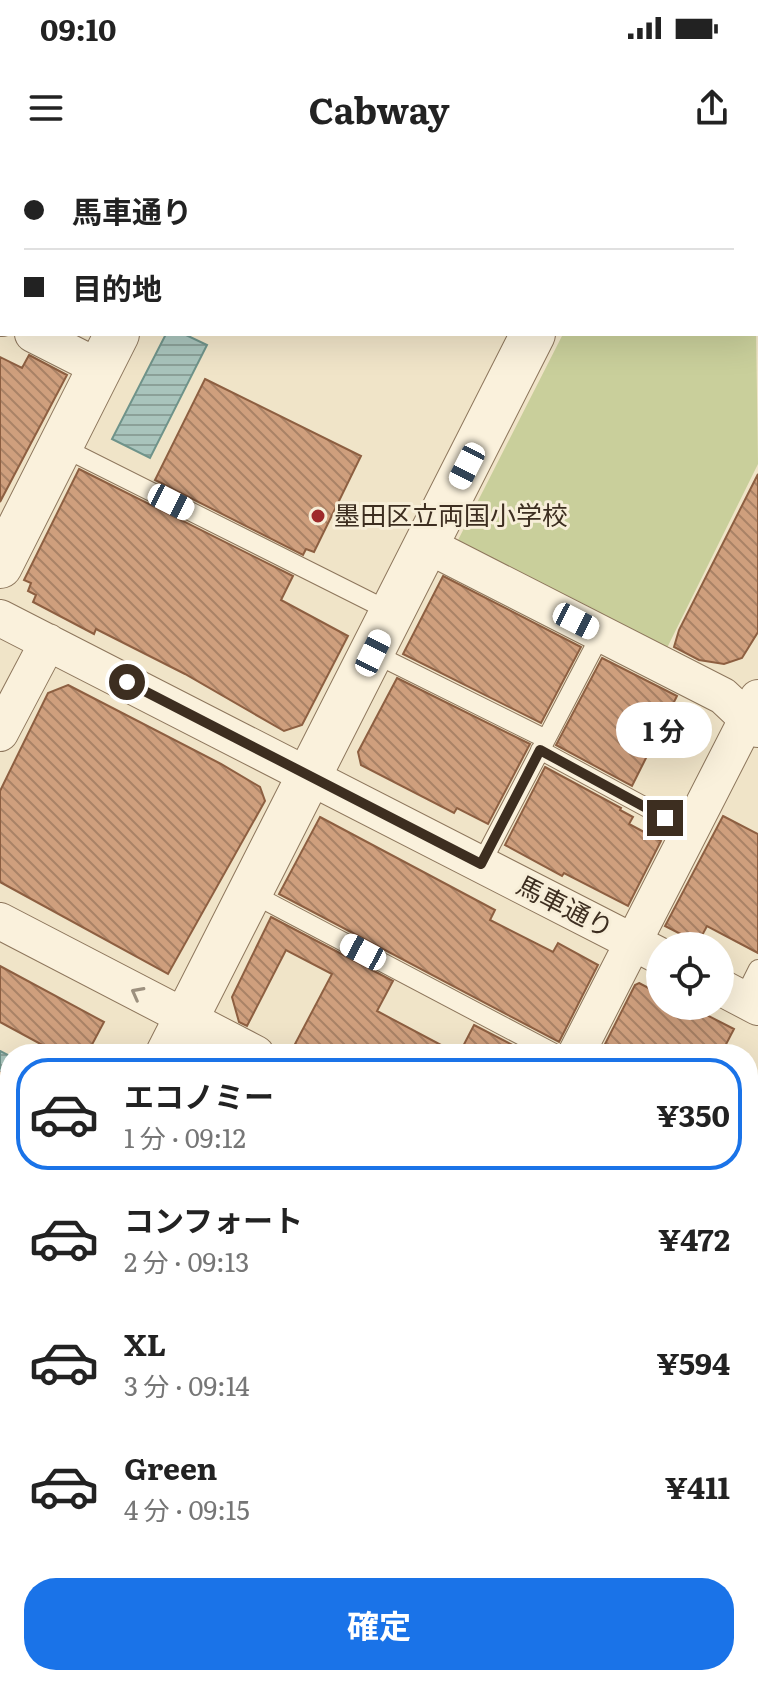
<!DOCTYPE html>
<html lang="ja">
<meta charset="utf-8">
<style>
body{margin:0;font-family:Literata,"Noto Sans JP",serif;background:#f6f6f6;color:#222;height:100vh;display:flex;flex-direction:column;font-size:30px;white-space:nowrap}
*{box-sizing:border-box;margin:0}
p{font-size:26px;color:#767676}
.icon{flex:none;width:44px;height:44px;fill:none;stroke:currentColor;stroke-width:2;stroke-linecap:round;stroke-linejoin:round}
.map{position:relative;flex:1;overflow:hidden}
.panel{position:absolute;left:0px;top:884px;width:758px;height:642px;display:flex;flex-direction:column;background:#fff;border-radius:32px 32px 0 0;box-shadow:0 8px 32px #0002}
.panel>*{flex:none}
.top-card{position:absolute;left:0px;top:0px;width:758px;height:176px;box-shadow:0 8px 32px #0002;display:grid;align-content:center;height:176px;padding:0 24px;background:#fff}
.fabs{position:absolute;left:646px;top:772px;display:grid;gap:16px}
.fabs a{display:grid;place-items:center;width:88px;height:88px;border-radius:50%;background:#fff;box-shadow:0 8px 32px #0002;font-size:40px}
.end{position:absolute;width:36px;height:36px;margin:-18px;border:10px solid #3d2e20;background:#fff;box-shadow:0 0 0 4px #fff}
.from{border-radius:50%}
.bubble{position:absolute;height:56px;border-radius:28px;background:#fff;box-shadow:0 8px 32px #0002;font-size:26px;font-weight:700;line-height:56px;text-align:center}
.car{position:absolute;width:24px;height:48px;margin:-24px -12px;border-radius:10px;box-shadow:0 0 6px 2px #0007;background:linear-gradient(#fff 24%,#345 0 40%,#fff 0 76%,#345 0 86%,#fff 0)}
.top-card b{display:flex;align-items:center;gap:28px;height:76px;font-size:30px}
.top-card b+b{border-top:2px solid #e0e0e0}
.top-card i{width:20px;height:20px;background:#222}
ul{padding:14px 0 0;list-style:none}
li{display:flex;align-items:center;gap:24px;height:112px;margin:0 16px 12px;padding:0 8px;border:4px solid transparent;border-radius:32px}
li div{flex:1}
li b{display:block;font-size:30px}
li em{font-style:normal;font-weight:700}
li.current{border-color:#1a73e8}
li>.icon{width:72px;height:72px;stroke-width:1.5}
.action{display:flex;gap:16px;margin-top:auto;padding:16px 24px}
.action a{flex:1;height:92px;border-radius:32px;background:#1a73e8;color:#fff;font-size:32px;font-weight:700;line-height:92px;text-align:center}
.status{display:flex;justify-content:space-between;align-items:center;height:56px;padding:0 40px;background:#fff;direction:ltr}
.status svg{height:22px;fill:currentColor}
header{display:flex;justify-content:space-between;align-items:center;height:104px;padding:0 24px;background:#fff;font-size:36px;font-weight:700}
.map>svg:first-child{display:block}
.green{fill:#c9cf9b}
.water{fill:url(#water-rules);stroke:#6f938a;stroke-width:2}
.building{fill:url(#building-back-hatch);stroke:#8d5f41;stroke-width:2}
.lines{fill:none;stroke-linecap:round;stroke-linejoin:round}
.service-casing{stroke:#8d765c;stroke-width:20}
.minor-casing{stroke:#8d765c;stroke-width:38}
.tertiary-casing{stroke:#8d765c;stroke-width:46}
.motorway-casing{stroke:#5b4430;stroke-width:46}
.service{stroke:#faf1dc;stroke-width:18}
.minor{stroke:#faf1dc;stroke-width:36}
.tertiary{stroke:#faf1dc;stroke-width:44}
.motorway{stroke:#e0a458;stroke-width:44}
.oneway{stroke:#9c907e}
.route{stroke:#3d2e20;stroke-width:10}
.poi-dot{fill:#9e2a2b;stroke:#f7eed8;stroke-width:3}
.labels{text-anchor:middle;stroke-width:6;stroke-linejoin:round;paint-order:stroke}
.poi-label{font-size:26px;fill:#3d2e20;stroke:#f7eed8;text-anchor:start}
.street-label{font-size:26px;fill:#3d2e20;stroke:#f7eed8}
</style>
<div class="status"><b>09:10</b><svg viewBox="0 0 49 12"><path d="M0 12V9h3v3zM5 12V6h3v6zM10 12V3h3v9zM15 12V0h3v12zM26 1h20v11H26zM47 4h2v5h-2z"/></svg></div>
<header><svg class="icon" aria-label="menu" viewBox="0 0 24 24"><path d="M4 6h16M4 12h16M4 18h16"/></svg>Cabway<svg class="icon" aria-label="share" viewBox="0 0 24 24"><path d="M12 15V3M7 8l5-5 5 5M5 13v7h14v-7"/></svg></header>
<div class="map">
<svg width="758" height="1525" viewBox="0 0 758 1525">
<defs>
<pattern id="water-rules" width="6" height="5" patternUnits="userSpaceOnUse" patternTransform="scale(2)"><rect width="6" height="5" fill="#a9c4bc"/><path d="M0 2.5h6" fill="none" stroke="#8ba098"/></pattern>
<pattern id="building-back-hatch" width="6" height="6" patternUnits="userSpaceOnUse" patternTransform="scale(2)"><rect width="6" height="6" fill="#cf9f7d"/><path d="M-1 5l2 2M0 0l6 6M5-1l2 2" fill="none" stroke="#a98266"/></pattern>
</defs>
<rect width="100%" height="100%" fill="#f0e4c8"/>
<path class="green" d="M 756,165 L 758,304 L 667,488 L 455,386 L 563,174 L 756,174 Z"/>
<path class="water" d="M 166,174 L 184,174 L 207,185 L 150,298 L 112,279 Z
M 0,891 L 10,896 L 10,1063 L 6,1061 L 10,1053 L 0,1048 Z
M 748,1278 L 758,1283 L 758,1453 L 748,1448 Z"/>
<path class="building" d="M 29,195 L 67,215 L 0,342 L 0,197 L 22,208 Z
M 205,219 L 361,296 L 314,392 L 306,389 L 303,395 L 155,320 Z
M 79,309 L 293,416 L 281,440 L 348,476 L 302,565 L 284,571 L 185,514 L 96,469 L 94,474 L 33,442 L 36,435 L 28,431 L 31,423 L 24,420 Z
M 758,314 L 758,472 L 742,498 L 724,504 L 699,500 L 674,487 L 679,470 Z
M 443,416 L 581,487 L 541,563 L 403,494 Z
M 602,498 L 677,536 L 632,626 L 556,585 Z
M 397,518 L 530,584 L 488,664 L 457,648 L 454,653 L 361,605 L 358,592 Z
M 68,525 L 221,604 L 260,627 L 265,641 L 168,814 L 0,722 L 0,631 L 48,533 Z
M 545,607 L 621,648 L 620,650 L 633,657 L 629,664 L 661,681 L 628,746 L 564,713 L 562,716 L 505,685 Z
M 723,656 L 758,674 L 758,793 L 707,766 L 698,783 L 665,766 Z
M 320,657 L 495,750 L 490,760 L 553,792 L 558,783 L 598,805 L 559,882 L 279,734 Z
M 271,757 L 393,821 L 377,851 L 458,894 L 313,894 L 295,884 L 332,814 L 286,790 L 247,866 L 239,862 L 232,837 Z
M 0,806 L 104,862 L 87,894 L 59,894 L 0,862 Z
M 639,823 L 660,834 L 660,846 L 683,846 L 692,851 L 693,848 L 734,869 L 721,894 L 600,894 L 635,825 Z
M 474,865 L 530,894 L 459,894 Z"/>
<g class="lines">
<g class="service-casing">
<path id="service" d="M 107,0 L 111,2
M 756,34 L 758,30
M 60,286 L 393,453
M 373,493 L 546,579
M 540,590 L 690,671
M 481,704 L 601,474
M 251,733 L 556,894
M 743,839 L 758,809
M 748,994 L 758,974"/>
</g>
<g class="minor-casing">
<path id="minor" d="M 480,0 L 483,2
M 756,142 L 758,143
M 0,157 L 2,158
M 33,174 L 100,208
M 427,385 L 723,536 L 758,569
M 0,458 L 660,796
M 0,573 L 48,482
M 0,761 L 256,894
M 720,827 L 758,847
M 576,894 L 758,538
M 748,1150 L 758,1156"/>
</g>
<g class="tertiary-casing">
<path id="tertiary" d="M 203,2 L 204,0
M 619,2 L 620,0
M 0,406 L 117,174
M 168,894 L 533,174
M 0,1244 L 10,1221
M 0,1487 L 10,1493
M 48,1516 L 64,1525
M 611,1516 L 628,1525"/>
</g>
<g class="motorway-casing">
<path id="motorway" d="M 0,934 L 10,939
M 0,984 L 10,989
M 748,1321 L 758,1326
M 748,1371 L 758,1376"/>
</g>
<use href="#service" class="service"/>
<use href="#minor" class="minor"/>
<use href="#tertiary" class="tertiary"/>
<use href="#motorway" class="motorway"/>
</g>
<defs><path id="oneway-chevron" d="M-2-3.5L2.5 0L-2 3.5" fill="none" stroke-width="1.6" stroke-linecap="round" stroke-linejoin="round" transform="scale(2)"/></defs>
<use class="oneway" href="#oneway-chevron" transform="translate(137 833) rotate(-152)"/>
<g class="lines">
<path class="route" d="M 127,522 L 481,704 L 540,590 L 665,658"/>
</g>
<circle class="poi-dot" cx="318" cy="356" r="8"/>
<g class="labels">
<g class="poi-label">
<text x="334" y="365">墨田区立両国小学校</text>
</g>
<g class="street-label">
<text transform="translate(565 747) rotate(27)" y="9">馬車通り</text>
</g>
</g>
</svg>
<div class="fabs">
<a><svg class="icon" aria-label="locate" viewBox="0 0 24 24"><circle cx="12" cy="12" r="6"/><path d="M12 2v4M12 18v4M2 12h4M18 12h4"/></svg></a>
</div>
<i class="end from" style="left:127px;top:522px"></i>
<i class="end" style="left:665px;top:658px"></i>
<div class="bubble" style="left:616px;top:542px;width:96px">1 分</div>
<i class="car" style="left:467px;top:306px;rotate:207deg"></i>
<i class="car" style="left:171px;top:342px;rotate:117deg"></i>
<i class="car" style="left:576px;top:461px;rotate:117deg"></i>
<i class="car" style="left:373px;top:493px;rotate:26deg"></i>
<i class="car" style="left:363px;top:792px;rotate:298deg"></i>
<div class="top-card">
<b><i class="from"></i>馬車通り</b>
<b><i></i>目的地</b>
</div>
<section class="panel">
<ul>
<li class="current"><svg class="icon" aria-label="car" viewBox="0 0 24 24"><path d="M5 17H2v-5l4-1 3-4h7l3 4 3 1v5h-3M9 17h6M6 11h13"/><circle cx="7" cy="17" r="2"/><circle cx="17" cy="17" r="2"/></svg><div><b>エコノミー</b><p>1 分 · 09:12</p></div><em>¥350</em></li>
<li><svg class="icon" aria-label="car" viewBox="0 0 24 24"><path d="M5 17H2v-5l4-1 3-4h7l3 4 3 1v5h-3M9 17h6M6 11h13"/><circle cx="7" cy="17" r="2"/><circle cx="17" cy="17" r="2"/></svg><div><b>コンフォート</b><p>2 分 · 09:13</p></div><em>¥472</em></li>
<li><svg class="icon" aria-label="car" viewBox="0 0 24 24"><path d="M5 17H2v-5l4-1 3-4h7l3 4 3 1v5h-3M9 17h6M6 11h13"/><circle cx="7" cy="17" r="2"/><circle cx="17" cy="17" r="2"/></svg><div><b>XL</b><p>3 分 · 09:14</p></div><em>¥594</em></li>
<li><svg class="icon" aria-label="car" viewBox="0 0 24 24"><path d="M5 17H2v-5l4-1 3-4h7l3 4 3 1v5h-3M9 17h6M6 11h13"/><circle cx="7" cy="17" r="2"/><circle cx="17" cy="17" r="2"/></svg><div><b>Green</b><p>4 分 · 09:15</p></div><em>¥411</em></li>
</ul>
<div class="action"><a>確定</a></div>
</section>
</div>
